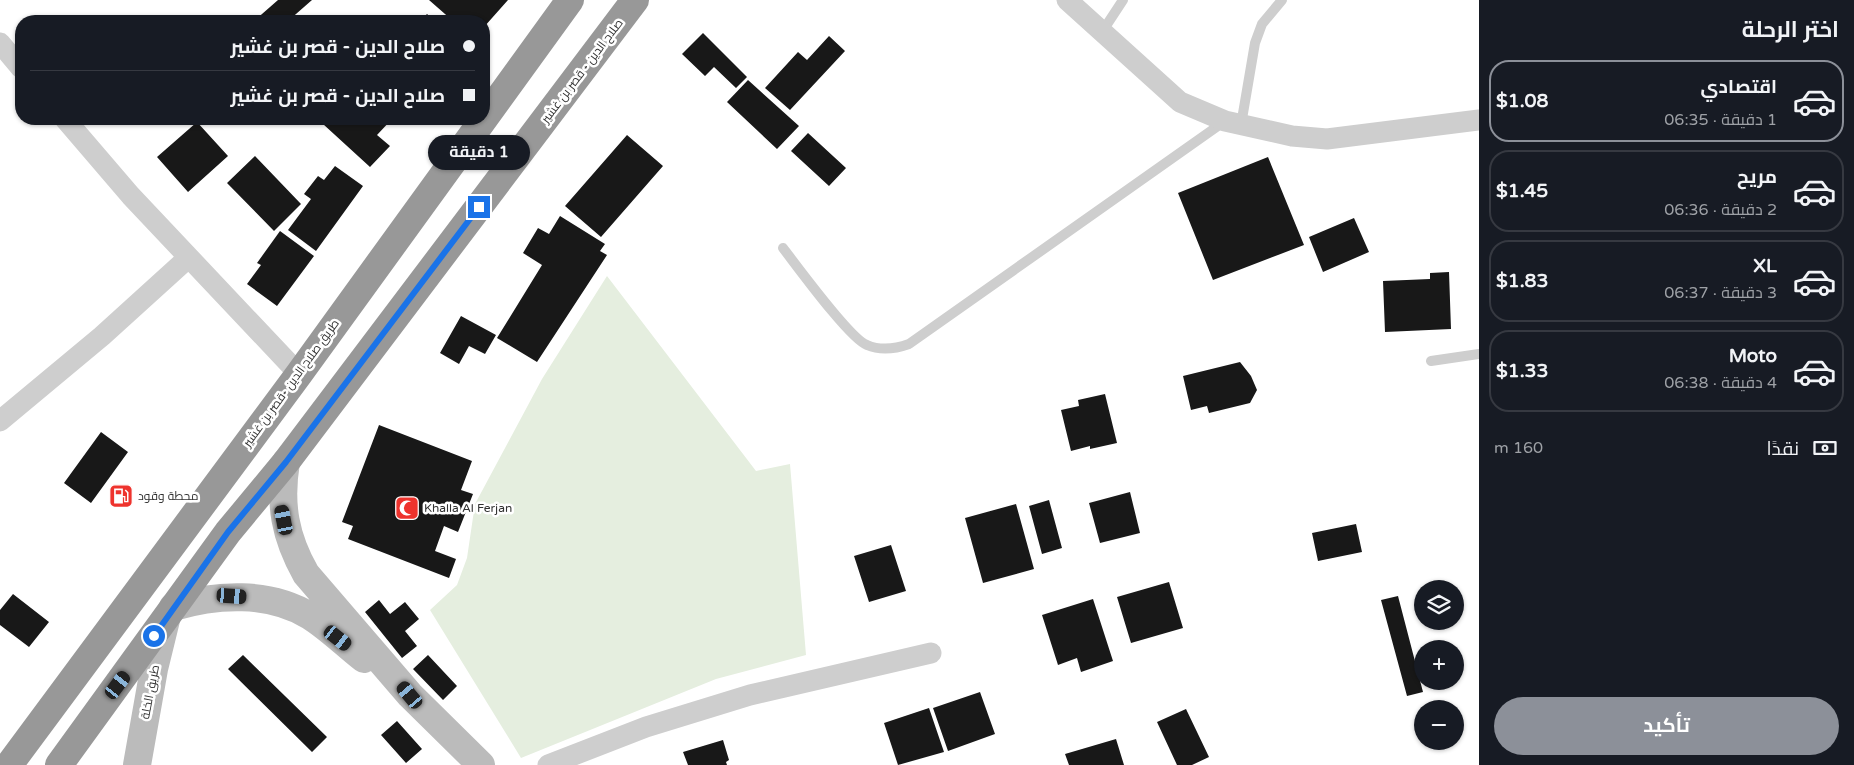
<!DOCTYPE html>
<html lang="ar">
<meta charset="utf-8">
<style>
body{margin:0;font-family:"Varela Round",Cairo,sans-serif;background:#20242c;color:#f1f3f6;direction:rtl;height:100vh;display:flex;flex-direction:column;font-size:19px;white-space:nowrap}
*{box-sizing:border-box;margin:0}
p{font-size:16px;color:#9ea1a6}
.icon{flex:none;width:28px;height:28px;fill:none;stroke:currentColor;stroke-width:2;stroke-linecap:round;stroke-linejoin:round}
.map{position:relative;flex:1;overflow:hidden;direction:ltr}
.details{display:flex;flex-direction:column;background:#171b24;width:375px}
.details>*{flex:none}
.banner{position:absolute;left:15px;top:15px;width:475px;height:110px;border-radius:20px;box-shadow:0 1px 4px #0004;direction:rtl;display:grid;align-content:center;height:110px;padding:0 15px;background:#171b24}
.controls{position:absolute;left:1414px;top:580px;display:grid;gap:10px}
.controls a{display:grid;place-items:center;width:50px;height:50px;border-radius:50%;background:#171b24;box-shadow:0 1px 4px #0004;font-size:25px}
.end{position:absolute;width:22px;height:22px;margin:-11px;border:6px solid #1a73e8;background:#fff;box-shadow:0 0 0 2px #fff}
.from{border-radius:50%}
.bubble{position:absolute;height:35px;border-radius:18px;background:#171b24;box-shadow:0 1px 4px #0004;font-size:16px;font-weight:700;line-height:35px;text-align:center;direction:rtl}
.car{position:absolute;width:15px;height:30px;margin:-15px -8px;border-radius:6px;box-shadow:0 0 4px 1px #0007;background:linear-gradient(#222 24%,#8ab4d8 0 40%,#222 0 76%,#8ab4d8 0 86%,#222 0)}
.banner b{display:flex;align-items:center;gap:18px;height:48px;font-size:19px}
.banner b+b{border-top:1px solid #363941}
.banner i{width:12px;height:12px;background:#f1f3f6}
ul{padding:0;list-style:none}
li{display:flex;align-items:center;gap:15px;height:82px;margin:0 10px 8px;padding:0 5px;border:2px solid #363941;border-radius:20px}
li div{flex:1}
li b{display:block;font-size:19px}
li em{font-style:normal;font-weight:700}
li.current{border-color:#8c9099}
li>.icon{width:45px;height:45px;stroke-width:1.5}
h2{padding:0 15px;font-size:22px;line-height:60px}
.pay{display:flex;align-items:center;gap:12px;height:55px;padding:0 15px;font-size:19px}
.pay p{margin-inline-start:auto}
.cta{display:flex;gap:10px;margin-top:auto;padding:10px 15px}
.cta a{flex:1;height:58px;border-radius:30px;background:#8c9099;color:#fff;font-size:20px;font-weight:700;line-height:58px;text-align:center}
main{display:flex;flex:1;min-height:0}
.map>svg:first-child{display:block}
.green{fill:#e5eedf}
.building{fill:#181818}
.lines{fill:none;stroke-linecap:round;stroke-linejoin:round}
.lane{stroke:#cecece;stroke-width:10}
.street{stroke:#cecece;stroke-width:21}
.secondary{stroke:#bbb;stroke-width:28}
.highway{stroke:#989898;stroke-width:28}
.route{stroke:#1a73e8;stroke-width:6}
.labels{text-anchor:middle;stroke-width:5;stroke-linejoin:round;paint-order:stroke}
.street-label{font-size:12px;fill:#313131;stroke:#fff}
.poi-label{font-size:12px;fill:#313131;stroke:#fff;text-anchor:start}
</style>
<main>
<section class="details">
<h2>اختر الرحلة</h2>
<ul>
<li class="current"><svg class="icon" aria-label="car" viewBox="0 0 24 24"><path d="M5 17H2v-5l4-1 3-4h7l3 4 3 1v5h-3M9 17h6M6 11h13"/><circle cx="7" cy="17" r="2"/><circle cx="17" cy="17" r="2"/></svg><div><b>اقتصادي</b><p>1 دقيقة · 06:35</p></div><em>$1.08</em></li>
<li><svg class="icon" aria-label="car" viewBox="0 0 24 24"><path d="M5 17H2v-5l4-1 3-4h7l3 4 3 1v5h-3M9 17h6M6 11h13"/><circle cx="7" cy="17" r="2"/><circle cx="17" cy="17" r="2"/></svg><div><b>مريح</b><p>2 دقيقة · 06:36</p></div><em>$1.45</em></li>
<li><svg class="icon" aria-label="car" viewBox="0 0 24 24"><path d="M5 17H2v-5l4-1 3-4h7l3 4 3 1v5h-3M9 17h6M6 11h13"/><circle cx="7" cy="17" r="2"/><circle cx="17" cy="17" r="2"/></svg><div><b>XL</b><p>3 دقيقة · 06:37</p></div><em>$1.83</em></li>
<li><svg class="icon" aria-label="car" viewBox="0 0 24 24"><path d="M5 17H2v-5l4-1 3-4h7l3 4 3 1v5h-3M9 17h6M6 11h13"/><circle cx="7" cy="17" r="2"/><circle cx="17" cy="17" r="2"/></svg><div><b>Moto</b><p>4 دقيقة · 06:38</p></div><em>$1.33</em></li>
</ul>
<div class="pay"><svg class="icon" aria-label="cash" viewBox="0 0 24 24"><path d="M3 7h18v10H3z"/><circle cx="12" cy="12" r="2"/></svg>نقدًا<p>160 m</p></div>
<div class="cta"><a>تأكيد</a></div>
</section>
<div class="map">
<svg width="1479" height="765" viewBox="0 0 1479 765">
<rect width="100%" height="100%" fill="#fff"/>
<path class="green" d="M 607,276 L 756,471 L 790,464 L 806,655 L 716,679 L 521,758 L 430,610 L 457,585 L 467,558 L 475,504 L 542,379 Z"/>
<path class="building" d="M 278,0 L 312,0 L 288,21 L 254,21 Z
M 429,0 L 508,0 L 484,27 L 484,21 L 453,21 Z
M 427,14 L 435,21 L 420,21 Z
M 703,33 L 747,77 L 736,88 L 714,67 L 705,76 L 682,54 Z
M 829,36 L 845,51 L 790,110 L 765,88 L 798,52 L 807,60 Z
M 748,80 L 799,126 L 777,149 L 727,102 Z
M 328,119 L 392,119 L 377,135 L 390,146 L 370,167 L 323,124 Z
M 197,122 L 228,156 L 188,192 L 157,157 Z
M 808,133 L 846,168 L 829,186 L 791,151 Z
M 627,135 L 663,166 L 601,237 L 565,206 Z
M 255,156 L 301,204 L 274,231 L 227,183 Z
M 1268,157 L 1304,245 L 1213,280 L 1178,193 Z
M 335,166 L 363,186 L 316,251 L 288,230 L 311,199 L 304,194 L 318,176 L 324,180 Z
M 560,216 L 605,244 L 600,251 L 607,255 L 537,362 L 497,338 L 542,265 L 523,253 L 538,228 L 549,234 Z
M 1354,218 L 1369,252 L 1323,272 L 1309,237 Z
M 280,231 L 314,256 L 277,306 L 247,284 L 261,265 L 257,263 Z
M 1449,272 L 1451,329 L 1385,332 L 1383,281 L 1430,279 L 1430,273 Z
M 461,316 L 496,335 L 485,354 L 469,346 L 459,364 L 440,353 Z
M 1240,362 L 1251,376 L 1257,390 L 1250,403 L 1209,413 L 1207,406 L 1191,410 L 1183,376 Z
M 1105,394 L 1117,443 L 1090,449 L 1090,446 L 1071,451 L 1061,410 L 1079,406 L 1078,400 Z
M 379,425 L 472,461 L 461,490 L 473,494 L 458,532 L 444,526 L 435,551 L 456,559 L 449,578 L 348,539 L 353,526 L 342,522 Z
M 101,432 L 128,452 L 91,503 L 64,483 Z
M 1130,492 L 1140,533 L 1100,543 L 1089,503 Z
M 1049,500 L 1062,548 L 1042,554 L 1029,506 Z
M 1016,504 L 1034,569 L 983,583 L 965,518 Z
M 1356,524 L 1362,552 L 1318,561 L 1312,533 Z
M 891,545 L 906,591 L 869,602 L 854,556 Z
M 1169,582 L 1183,628 L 1131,643 L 1117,597 Z
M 13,594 L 49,622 L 29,647 L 0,625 L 0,610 Z
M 1398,596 L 1423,692 L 1407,696 L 1381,600 Z
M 1093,599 L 1113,661 L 1081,672 L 1077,658 L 1058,665 L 1042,615 Z
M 379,600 L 390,614 L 405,602 L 419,619 L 405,631 L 417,646 L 402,658 L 365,612 Z
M 243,655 L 327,737 L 312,752 L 228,669 Z
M 428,655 L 457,686 L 443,700 L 413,669 Z
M 980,692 L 995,734 L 948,751 L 933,708 Z
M 929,708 L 944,752 L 898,765 L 884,723 Z
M 1186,709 L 1209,757 L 1192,765 L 1177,765 L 1157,722 Z
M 397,721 L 422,749 L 406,763 L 381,735 Z
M 1116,739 L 1124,765 L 1069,765 L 1065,754 Z
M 723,740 L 729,760 L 726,762 L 727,765 L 688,765 L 683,752 Z"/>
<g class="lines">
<path class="lane" d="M 1102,32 L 1123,0
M 1241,125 L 1255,43 L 1262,24 L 1282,0
M 783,248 C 797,266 850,339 867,345 C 881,351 895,349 909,344 L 1225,121
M 1431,361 L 1479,354"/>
<path class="street" d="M 1067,0 L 1180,102 L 1225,121 L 1292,136 L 1327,139 L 1479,120
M 0,43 L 21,68
M 65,119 L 131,196 L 299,374
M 0,421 L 102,336 L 188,258
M 548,765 L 646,727 L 750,695 L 931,653"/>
<path class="secondary" d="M 286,462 C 279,504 285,537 306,574 L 410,695 L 481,765
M 173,607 C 217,594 269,591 310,616 C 329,628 346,645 364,659
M 137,765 L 154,669 L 166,620"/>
<path class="highway" d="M 9,765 L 299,374 L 570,0
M 59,765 L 228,532 L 286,462 L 635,0"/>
</g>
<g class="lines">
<path class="route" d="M 154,636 L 228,532 L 286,462 L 479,207"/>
</g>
<defs>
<g id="fuel-square" transform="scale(1.25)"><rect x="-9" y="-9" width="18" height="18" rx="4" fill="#ee332d" stroke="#fff"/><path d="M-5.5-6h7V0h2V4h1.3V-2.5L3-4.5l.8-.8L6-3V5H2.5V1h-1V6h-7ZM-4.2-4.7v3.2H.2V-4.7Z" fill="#fff"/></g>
<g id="mosque-square" transform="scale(1.25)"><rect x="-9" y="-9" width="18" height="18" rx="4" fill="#ee332d" stroke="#fff"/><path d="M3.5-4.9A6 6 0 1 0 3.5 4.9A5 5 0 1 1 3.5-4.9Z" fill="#fff"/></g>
</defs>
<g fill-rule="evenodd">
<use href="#fuel-square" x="121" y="496"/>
<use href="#mosque-square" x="407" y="508"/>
</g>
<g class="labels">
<g class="street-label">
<text transform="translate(582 71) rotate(-53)" y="4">صلاح الدين - قصر بن غشير</text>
<text transform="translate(291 383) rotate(-54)" y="4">طريق صلاح الدين -قصر بن غشير</text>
<text transform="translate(150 692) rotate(-79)" y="4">طريق الخلة</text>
</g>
<g class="poi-label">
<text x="138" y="500">محطة وقود</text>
<text x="424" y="512">Khalla Al Ferjan</text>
</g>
</g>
</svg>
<div class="controls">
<a><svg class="icon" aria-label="layers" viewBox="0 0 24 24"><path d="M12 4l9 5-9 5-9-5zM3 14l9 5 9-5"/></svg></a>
<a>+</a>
<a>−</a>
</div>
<i class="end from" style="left:154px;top:636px"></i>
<i class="end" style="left:479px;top:207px"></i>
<div class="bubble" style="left:428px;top:135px;width:102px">1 دقيقة</div>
<i class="car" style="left:284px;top:520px;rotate:349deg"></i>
<i class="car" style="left:232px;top:596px;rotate:94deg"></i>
<i class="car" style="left:338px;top:638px;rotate:128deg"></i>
<i class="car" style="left:118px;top:685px;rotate:37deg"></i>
<i class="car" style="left:410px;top:695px;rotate:320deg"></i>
<div class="banner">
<b><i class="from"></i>صلاح الدين - قصر بن غشير</b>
<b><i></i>صلاح الدين - قصر بن غشير</b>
</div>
</div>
</main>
